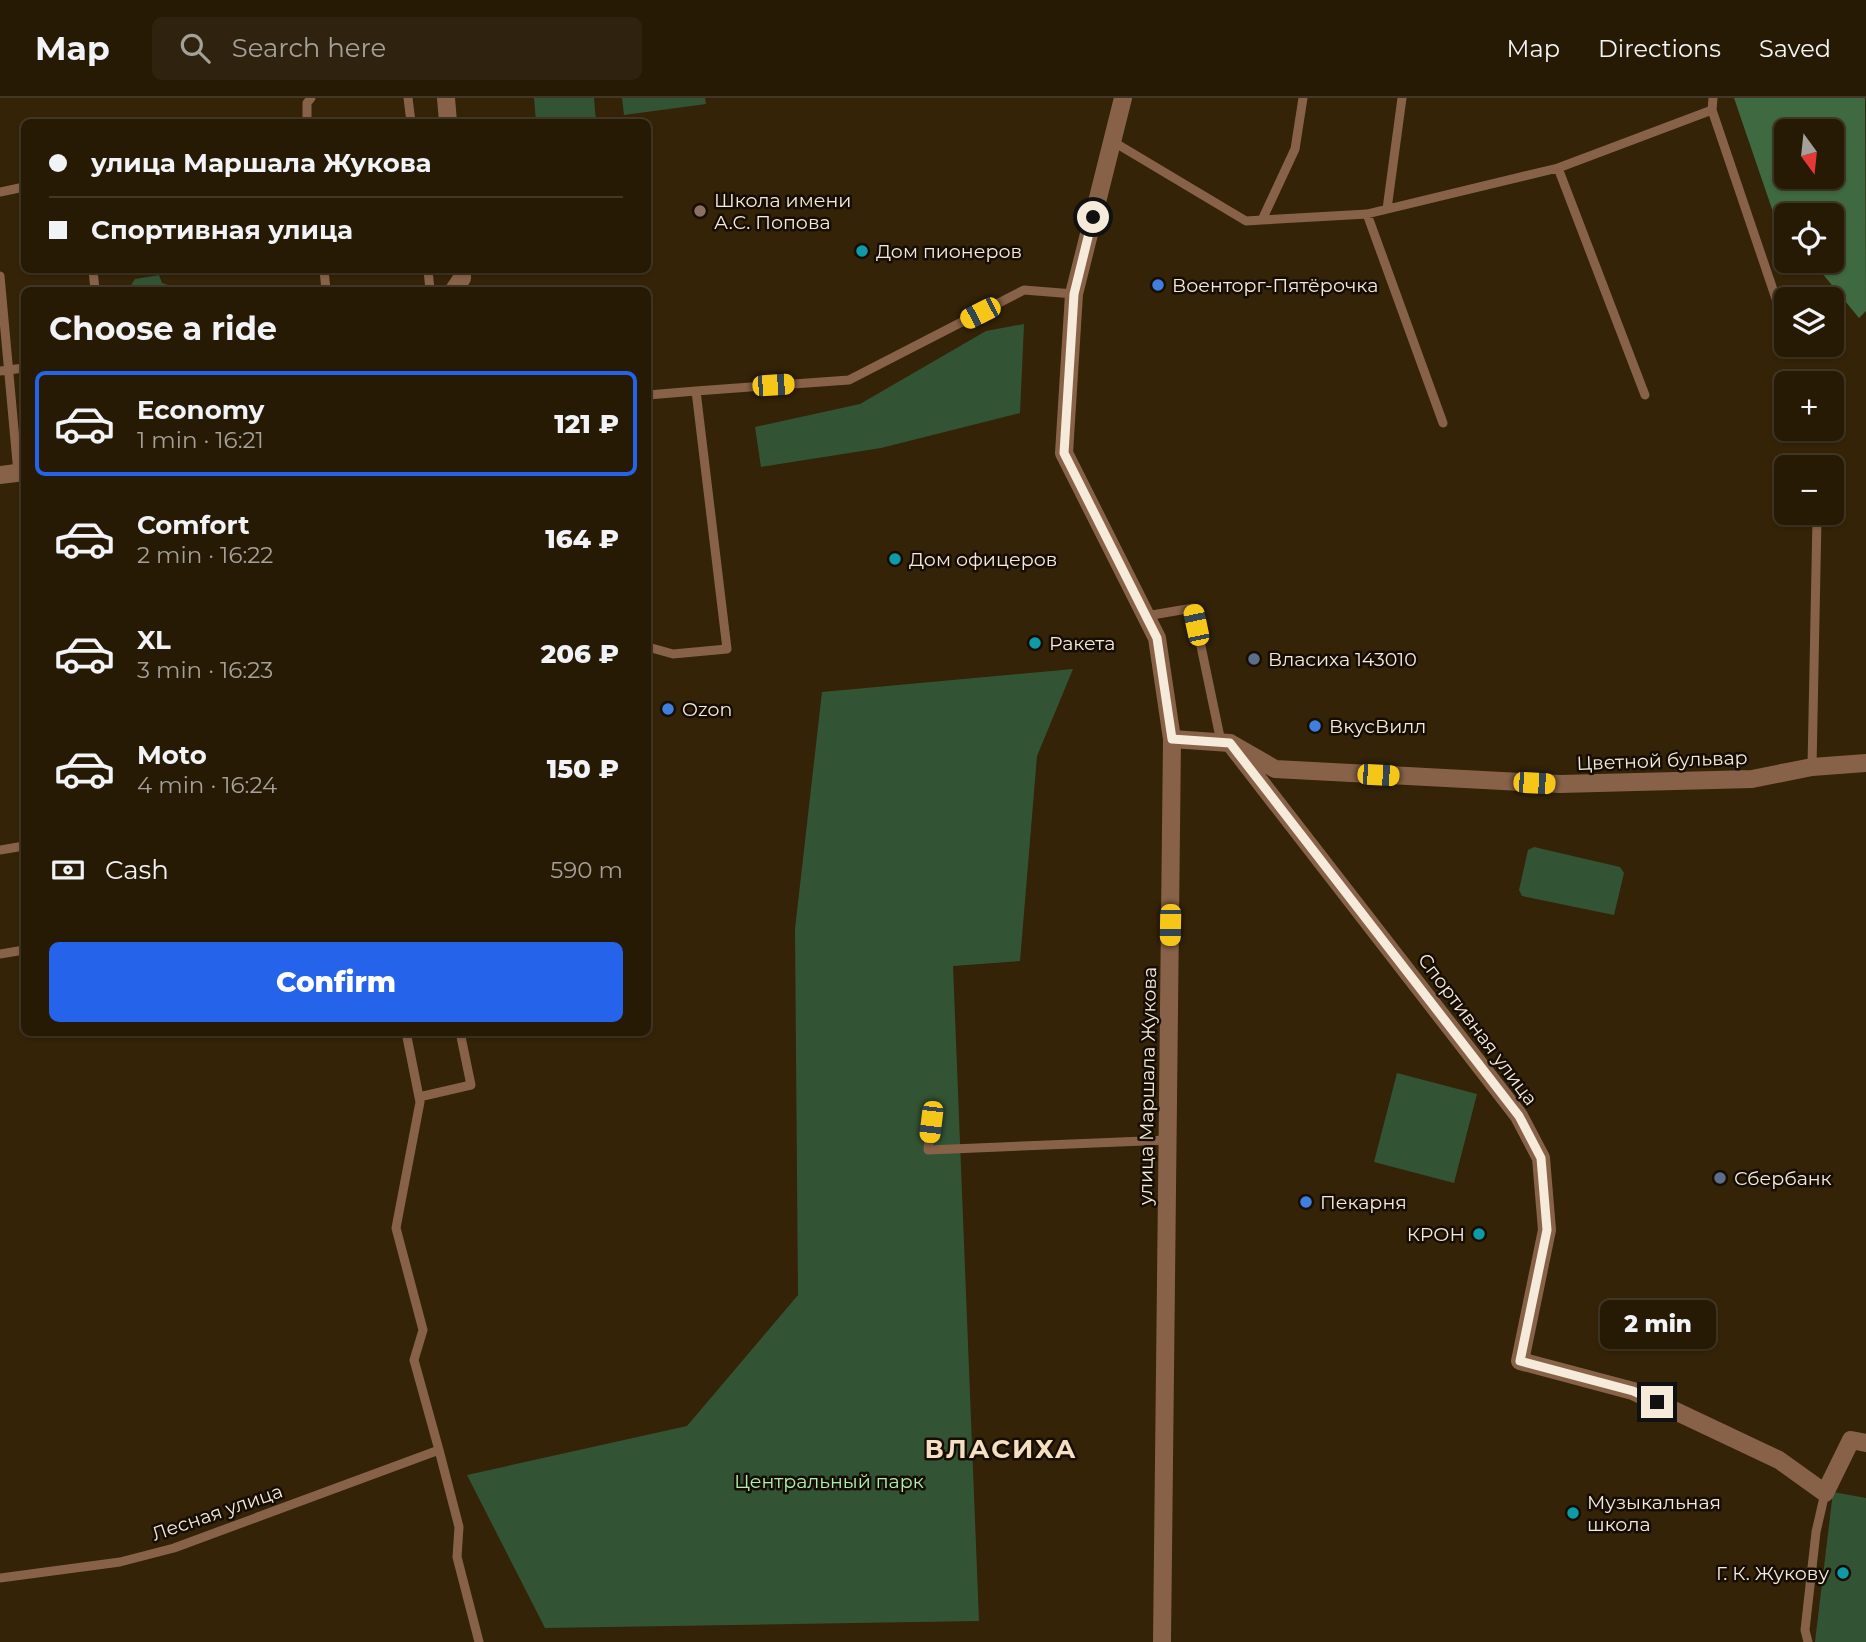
<!DOCTYPE html>
<meta charset="utf-8">
<style>
body{margin:0;font-family:Montserrat,sans-serif;background:#2f230f;color:#f1f3f6;height:100vh;display:flex;flex-direction:column;font-size:26px;white-space:nowrap}
*{box-sizing:border-box;margin:0}
p{font-size:23px;color:#a4a19a}
.icon{flex:none;width:38px;height:38px;fill:none;stroke:currentColor;stroke-width:2;stroke-linecap:round;stroke-linejoin:round}
.map{position:relative;flex:1;overflow:hidden}
.panel{position:absolute;left:21px;top:189px;width:630px;height:749px;display:flex;flex-direction:column;background:#271a05;border-radius:10px;box-shadow:0 2px 5px #0004,0 0 0 2px #433827}
.panel>*{flex:none}
.banner{position:absolute;left:21px;top:21px;width:630px;height:154px;border-radius:10px;box-shadow:0 2px 5px #0004,0 0 0 2px #433827;display:grid;align-content:center;height:154px;padding:0 28px;background:#271a05}
.needle{width:46px;rotate:165deg}
.fabs{position:absolute;left:1774px;top:21px;display:grid;gap:14px}
.fabs a{display:grid;place-items:center;width:70px;height:70px;border-radius:10px;background:#271a05;box-shadow:0 2px 5px #0004,0 0 0 2px #433827;font-size:35px}
.end{position:absolute;width:32px;height:32px;margin:-16px;border:9px solid #f6eada;background:#111;box-shadow:0 0 0 4px #111}
.from{border-radius:50%}
.bubble{position:absolute;height:49px;border-radius:10px;background:#271a05;box-shadow:0 2px 5px #0004,0 0 0 2px #433827;font-size:23px;font-weight:800;line-height:49px;text-align:center}
.car{position:absolute;width:21px;height:42px;margin:-21px -10px;border-radius:9px;box-shadow:0 0 5px 2px #0007;background:linear-gradient(#f5c518 24%,#345 0 40%,#f5c518 0 76%,#345 0 86%,#f5c518 0)}
.banner b{display:flex;align-items:center;gap:24px;height:66px;font-size:26px}
.banner b+b{border-top:2px solid #433827}
.banner i{width:18px;height:18px;background:#f1f3f6}
ul{padding:0;list-style:none}
li{display:flex;align-items:center;gap:21px;height:105px;margin:0 14px 10px;padding:0 14px;border:4px solid transparent;border-radius:10px}
li div{flex:1}
li b{display:block;font-size:26px}
li em{font-style:normal;font-weight:800}
li.on{border-color:#2563eb}
li>.icon{width:63px;height:63px;stroke-width:1.5}
h2{padding:0 28px;font-size:32px;line-height:84px}
.pay{display:flex;align-items:center;gap:18px;height:77px;padding:0 28px;font-size:26px}
.pay p{margin-inline-start:auto}
.button{display:flex;gap:14px;margin-top:auto;padding:14px 28px}
.button a{flex:1;height:80px;border-radius:10px;background:#2563eb;color:#fff;font-size:28px;font-weight:800;line-height:80px;text-align:center}
header{display:flex;align-items:center;gap:42px;box-sizing:border-box;height:98px;padding:0 35px;background:#271a05;border-bottom:2px solid #433827}
header strong{font-size:33px}
nav{display:flex;gap:38px;margin-inline-start:auto;font-size:24px}
.search{width:490px;height:63px;background:#2f230f;display:flex;align-items:center;gap:18px;box-sizing:border-box;padding:0 24px;border-radius:10px;color:#a4a19a;font-size:26px}
.map>svg:first-child{display:block}
.green{fill:#335434}
.forest{fill:#3f6941;fill-rule:evenodd}
.lines{fill:none;stroke-linecap:round;stroke-linejoin:round}
.service{stroke:#886248;stroke-width:9}
.minor{stroke:#886248;stroke-width:18}
.tertiary{stroke:#886248;stroke-width:18}
.route{stroke:#f6eada;stroke-width:9}
.education-dot{fill:#8d6e63;stroke:#160e04;stroke-width:2.5}
.culture-dot{fill:#0f9aa8;stroke:#160e04;stroke-width:2.5}
.shop-dot{fill:#3f7fe0;stroke:#160e04;stroke-width:2.5}
.service-dot{fill:#5c6f8a;stroke:#160e04;stroke-width:2.5}
.labels{text-anchor:middle;stroke-width:5;stroke-linejoin:round;paint-order:stroke}
.poi-label{font-size:19px;fill:#f6eada;stroke:#160e04;text-anchor:start}
.street-label{font-size:19px;fill:#f6eada;stroke:#160e04}
.park-label{font-size:19px;fill:#aeefaf;stroke:#160e04}
.district-label{font-size:26px;font-weight:bold;letter-spacing:2px;fill:#f6dfc0;stroke:#160e04}
</style>
<header>
<strong>Map</strong>
<div class="search"><svg class="icon" aria-label="search" viewBox="0 0 24 24"><circle cx="10" cy="10" r="6"/><path d="M15 15l6 6"/></svg>Search here</div>
<nav><a>Map</a><a>Directions</a><a>Saved</a></nav>
</header>
<div class="map">
<svg width="1866" height="1544" viewBox="0 0 1866 1544">
<rect width="100%" height="100%" fill="#342307"/>
<path class="green" d="M 534,0 L 594,0 L 596,24 L 536,24 Z
M 622,0 L 705,0 L 706,6 L 624,17 Z
M 159,177 L 162,185 L 174,189 L 175,192 L 128,192 L 135,181 Z
M 1024,226 L 1020,315 L 881,350 L 761,369 L 755,329 L 860,306 L 986,233 Z
M 1073,571 L 1037,658 L 1020,863 L 953,868 L 979,1523 L 545,1530 L 467,1377 L 687,1328 L 798,1197 L 795,831 L 822,594 Z
M 1534,749 L 1620,769 L 1624,775 L 1614,817 L 1522,798 L 1519,792 L 1528,752 Z
M 1397,975 L 1477,996 L 1454,1085 L 1374,1064 Z
M 1833,1394 L 1866,1400 L 1866,1544 L 1815,1544 Z"/>
<path class="forest" d="M 1734,0 L 1865,0 L 1866,213 L 1859,220 L 1812,163 L 1832,163 L 1832,117 L 1787,117 L 1787,131 L 1773,114 ZM 1787,33 L 1832,33 L 1832,79 L 1787,79 Z"/>
<g class="lines">
<path class="service" d="M 408,0 L 411,24
M 1712,12 L 1787,233
M 307,24 L 307,5 L 311,0
M 1112,43 L 1246,123 L 1262,122 L 1367,116 L 1558,70 L 1712,12 L 1713,0
M 1558,70 L 1645,297
M 0,94 L 24,89
M 1387,111 L 1402,0
M 1367,116 L 1443,325
M 1262,122 L 1295,51 L 1303,0
M 93,172 L 95,192
M 324,172 L 326,192
M 428,172 L 430,192
M 0,178 L 18,375
M 0,273 L 24,270
M 696,293 L 849,282 L 1024,192 L 1074,196
M 648,297 L 696,293 L 727,551 L 673,556 L 648,549
M 1146,518 L 1193,510 L 1221,644
M 1812,669 L 1817,420
M 0,752 L 24,748
M 0,856 L 24,852
M 406,934 L 420,1004 L 396,1130 L 423,1232 L 414,1262 L 439,1352
M 419,999 L 471,987 L 460,934
M 931,1024 L 928,1052 L 1168,1042
M 0,1480 L 120,1464 L 174,1450 L 439,1352 L 459,1429 L 457,1459 L 479,1544
M 1808,1544 L 1805,1532 L 1816,1434 L 1825,1395"/>
<path class="minor" d="M 446,0 L 448,24
M 454,192 L 462,180 L 462,172
M 0,377 L 24,374
M 1172,641 L 1230,645 L 1275,671 L 1560,686 L 1752,681 L 1812,669 L 1866,665
M 1230,645 L 1519,1018 L 1541,1060 L 1547,1132 L 1520,1263 L 1633,1293 L 1779,1362 L 1825,1395 L 1851,1342 L 1866,1345"/>
<path class="tertiary" d="M 1123,0 L 1074,196 L 1064,355 L 1157,540 L 1172,641 L 1162,1544"/>
</g>
<g class="lines">
<path class="route" d="M 1093,119 L 1074,196 L 1064,355 L 1157,540 L 1172,641 L 1230,645 L 1519,1018 L 1541,1060 L 1547,1132 L 1520,1263 L 1633,1293 L 1657,1304"/>
</g>
<circle class="education-dot" cx="700" cy="113" r="7"/>
<g class="culture-dot">
<circle cx="862" cy="153" r="7"/>
<circle cx="895" cy="461" r="7"/>
<circle cx="1035" cy="545" r="7"/>
<circle cx="1479" cy="1136" r="7"/>
<circle cx="1573" cy="1415" r="7"/>
<circle cx="1843" cy="1475" r="7"/>
</g>
<g class="shop-dot">
<circle cx="1158" cy="187" r="7"/>
<circle cx="668" cy="611" r="7"/>
<circle cx="1315" cy="628" r="7"/>
<circle cx="1306" cy="1104" r="7"/>
</g>
<g class="service-dot">
<circle cx="1254" cy="561" r="7"/>
<circle cx="1720" cy="1080" r="7"/>
</g>
<g class="labels">
<g class="poi-label">
<text x="714" y="109">Школа имени<tspan x="714" dy="22">А.С. Попова</tspan></text>
<text x="876" y="160">Дом пионеров</text>
<text x="1172" y="194">Военторг-Пятёрочка</text>
<text x="909" y="468">Дом офицеров</text>
<text x="1049" y="552">Ракета</text>
<text x="1268" y="568">Власиха 143010</text>
<text x="682" y="618">Ozon</text>
<text x="1329" y="635">ВкусВилл</text>
<text x="1734" y="1087">Сбербанк</text>
<text x="1320" y="1111">Пекарня</text>
<text x="1465" y="1143" text-anchor="end">КРОН</text>
<text x="1587" y="1411">Музыкальная<tspan x="1587" dy="22">школа</tspan></text>
<text x="1829" y="1482" text-anchor="end">Г. К. Жукову</text>
</g>
<g class="street-label">
<text transform="translate(1662 662) rotate(-2)" y="7">Цветной бульвар</text>
<text transform="translate(1478 931) rotate(53)" y="7">Спортивная улица</text>
<text transform="translate(1147 988) rotate(-89)" y="7">улица Маршала Жукова</text>
<text transform="translate(217 1414) rotate(-19)" y="7">Лесная улица</text>
</g>
<g class="park-label">
<text x="829" y="1390">Центральный парк</text>
</g>
<g class="district-label">
<text x="1001" y="1360">ВЛАСИХА</text>
</g>
</g>
</svg>
<div class="fabs">
<a><svg class="needle" viewBox="-14 -14 28 28"><path d="M0-13l5 13h-10z" fill="#e53935"/><path d="M0 13l5-13h-10z" fill="#a4a19a"/></svg></a>
<a><svg class="icon" aria-label="locate" viewBox="0 0 24 24"><circle cx="12" cy="12" r="6"/><path d="M12 2v4M12 18v4M2 12h4M18 12h4"/></svg></a>
<a><svg class="icon" aria-label="layers" viewBox="0 0 24 24"><path d="M12 4l9 5-9 5-9-5zM3 14l9 5 9-5"/></svg></a>
<a>+</a>
<a>−</a>
</div>
<i class="end from" style="left:1093px;top:119px"></i>
<i class="end" style="left:1657px;top:1304px"></i>
<div class="bubble" style="left:1600px;top:1202px;width:116px">2 min</div>
<i class="car" style="left:980px;top:215px;rotate:243deg"></i>
<i class="car" style="left:773px;top:287px;rotate:86deg"></i>
<i class="car" style="left:1196px;top:527px;rotate:348deg"></i>
<i class="car" style="left:1378px;top:677px;rotate:93deg"></i>
<i class="car" style="left:1534px;top:685px;rotate:93deg"></i>
<i class="car" style="left:1170px;top:827px;rotate:181deg"></i>
<i class="car" style="left:931px;top:1024px;rotate:187deg"></i>
<div class="banner">
<b><i class="from"></i>улица Маршала Жукова</b>
<b><i></i>Спортивная улица</b>
</div>
<section class="panel">
<h2>Choose a ride</h2>
<ul>
<li class="on"><svg class="icon" aria-label="car" viewBox="0 0 24 24"><path d="M5 17H2v-5l4-1 3-4h7l3 4 3 1v5h-3M9 17h6M6 11h13"/><circle cx="7" cy="17" r="2"/><circle cx="17" cy="17" r="2"/></svg><div><b>Economy</b><p>1 min · 16:21</p></div><em>121 ₽</em></li>
<li><svg class="icon" aria-label="car" viewBox="0 0 24 24"><path d="M5 17H2v-5l4-1 3-4h7l3 4 3 1v5h-3M9 17h6M6 11h13"/><circle cx="7" cy="17" r="2"/><circle cx="17" cy="17" r="2"/></svg><div><b>Comfort</b><p>2 min · 16:22</p></div><em>164 ₽</em></li>
<li><svg class="icon" aria-label="car" viewBox="0 0 24 24"><path d="M5 17H2v-5l4-1 3-4h7l3 4 3 1v5h-3M9 17h6M6 11h13"/><circle cx="7" cy="17" r="2"/><circle cx="17" cy="17" r="2"/></svg><div><b>XL</b><p>3 min · 16:23</p></div><em>206 ₽</em></li>
<li><svg class="icon" aria-label="car" viewBox="0 0 24 24"><path d="M5 17H2v-5l4-1 3-4h7l3 4 3 1v5h-3M9 17h6M6 11h13"/><circle cx="7" cy="17" r="2"/><circle cx="17" cy="17" r="2"/></svg><div><b>Moto</b><p>4 min · 16:24</p></div><em>150 ₽</em></li>
</ul>
<div class="pay"><svg class="icon" aria-label="cash" viewBox="0 0 24 24"><path d="M3 7h18v10H3z"/><circle cx="12" cy="12" r="2"/></svg>Cash<p>590 m</p></div>
<div class="button"><a>Confirm</a></div>
</section>
</div>
